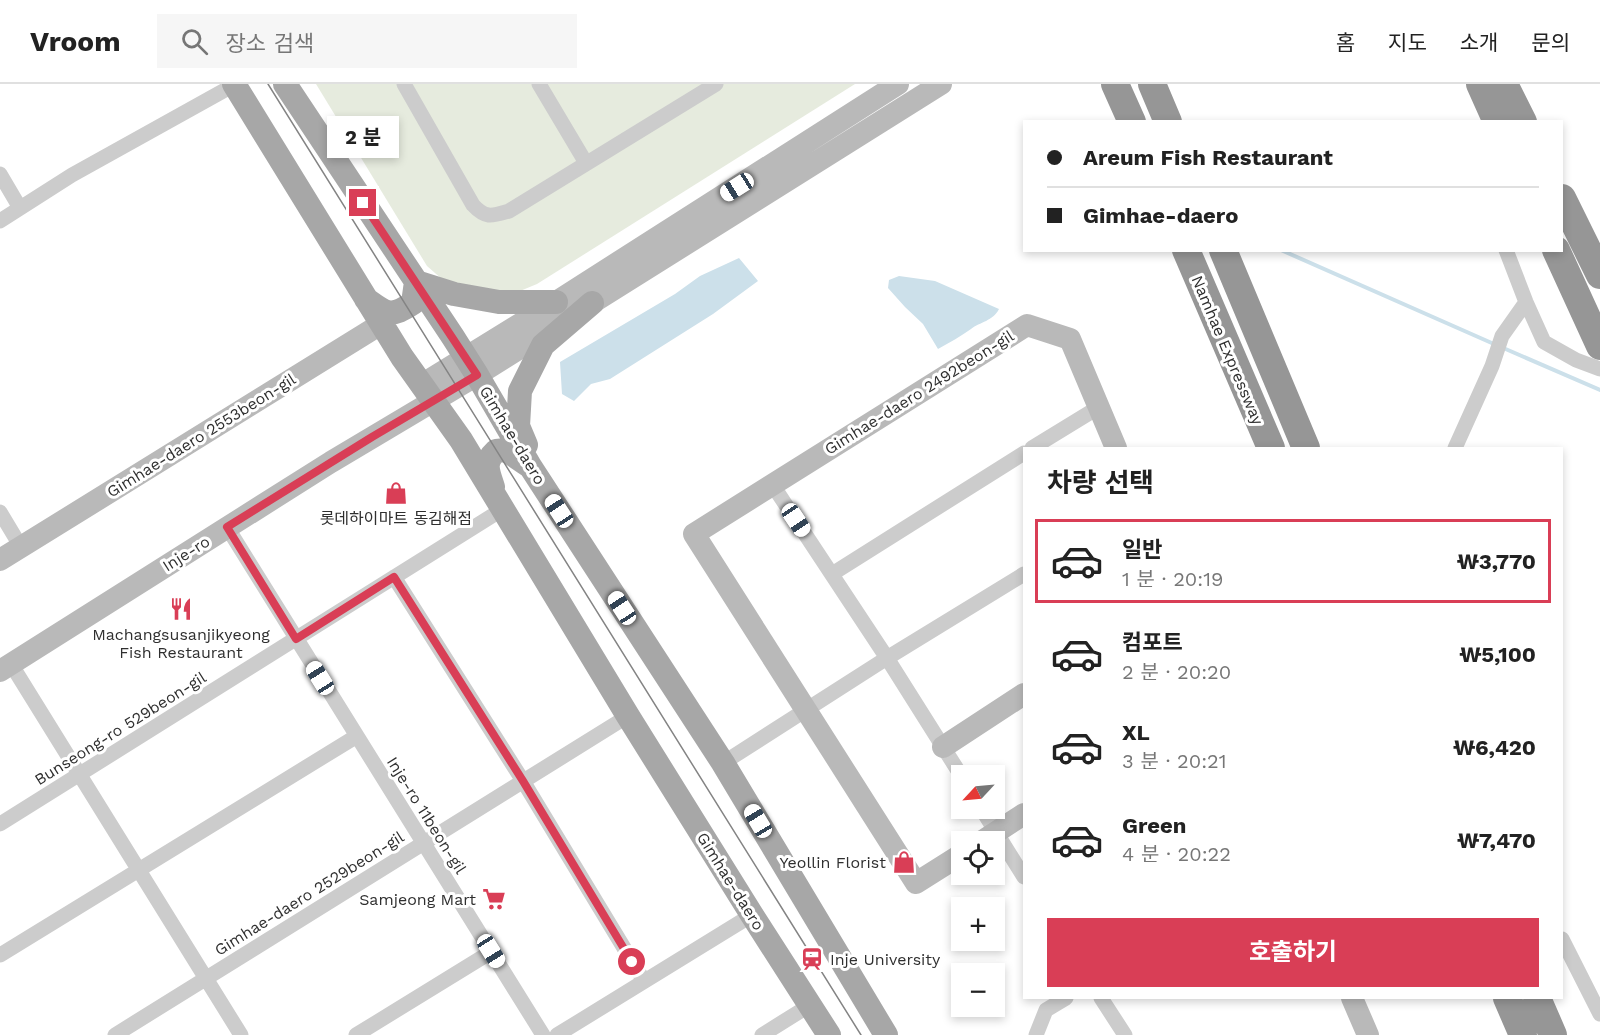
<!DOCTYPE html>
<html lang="ko">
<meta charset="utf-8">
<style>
body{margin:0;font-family:"Work Sans","Noto Sans KR",sans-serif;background:#f6f6f6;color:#222;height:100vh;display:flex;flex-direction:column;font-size:22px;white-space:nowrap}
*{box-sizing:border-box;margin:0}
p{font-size:20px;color:#767676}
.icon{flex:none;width:33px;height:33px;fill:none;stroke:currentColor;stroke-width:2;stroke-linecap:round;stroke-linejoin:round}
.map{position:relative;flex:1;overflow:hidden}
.details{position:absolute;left:1023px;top:363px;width:540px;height:552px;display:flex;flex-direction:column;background:#fff;border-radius:0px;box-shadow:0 3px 9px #0003}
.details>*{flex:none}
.banner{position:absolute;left:1023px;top:36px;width:540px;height:132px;border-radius:0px;box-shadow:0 3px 9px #0003;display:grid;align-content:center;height:132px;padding:0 24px;background:#fff}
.needle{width:39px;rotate:244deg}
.fabs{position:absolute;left:951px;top:681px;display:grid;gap:12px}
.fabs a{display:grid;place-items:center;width:54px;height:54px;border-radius:0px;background:#fff;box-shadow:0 3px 9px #0003;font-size:30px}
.end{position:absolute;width:27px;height:27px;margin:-14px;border:8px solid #d93e56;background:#fff;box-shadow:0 0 0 3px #fff}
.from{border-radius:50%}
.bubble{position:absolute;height:42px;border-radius:0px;background:#fff;box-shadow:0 3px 9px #0003;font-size:20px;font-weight:700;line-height:42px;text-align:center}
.car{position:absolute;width:18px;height:36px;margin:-18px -9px;border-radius:8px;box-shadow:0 0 4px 2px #0007;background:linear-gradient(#fff 24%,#345 0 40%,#fff 0 76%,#345 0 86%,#fff 0)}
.banner b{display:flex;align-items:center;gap:21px;height:57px;font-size:22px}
.banner b+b{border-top:2px solid #e0e0e0}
.banner i{width:15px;height:15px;background:#222}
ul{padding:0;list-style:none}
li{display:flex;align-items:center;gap:18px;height:84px;margin:0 12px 9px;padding:0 12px;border:3px solid transparent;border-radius:0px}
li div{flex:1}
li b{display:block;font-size:22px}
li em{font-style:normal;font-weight:700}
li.selected{border-color:#d93e56}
li>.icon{width:54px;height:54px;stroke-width:1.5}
h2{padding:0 24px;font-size:27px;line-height:72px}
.cta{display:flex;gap:12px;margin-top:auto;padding:12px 24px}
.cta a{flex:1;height:69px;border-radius:0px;background:#d93e56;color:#fff;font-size:24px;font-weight:700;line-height:69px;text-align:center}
header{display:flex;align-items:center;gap:36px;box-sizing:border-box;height:84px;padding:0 30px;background:#fff;border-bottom:2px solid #e0e0e0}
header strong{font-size:28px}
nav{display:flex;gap:33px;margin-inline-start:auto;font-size:21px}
.search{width:420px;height:54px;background:#f6f6f6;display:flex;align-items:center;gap:15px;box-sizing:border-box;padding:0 21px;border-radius:0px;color:#767676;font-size:22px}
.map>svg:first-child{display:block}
.green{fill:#e6ebde}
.water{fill:#cce0ea}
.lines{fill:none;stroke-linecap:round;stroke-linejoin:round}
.stream{stroke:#cce0ea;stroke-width:4}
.street{stroke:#ccc;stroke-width:15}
.secondary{stroke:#b9b9b9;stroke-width:22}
.primary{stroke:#a7a7a7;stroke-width:24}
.highway{stroke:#969696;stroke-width:28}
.tram{stroke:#848484;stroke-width:1.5}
.route{stroke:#d93e56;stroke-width:8}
.labels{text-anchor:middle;stroke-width:6;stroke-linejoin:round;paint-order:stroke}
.street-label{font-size:16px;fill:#2f2f2f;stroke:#fff}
.poi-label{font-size:16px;fill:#2f2f2f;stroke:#fff}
</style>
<header>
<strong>Vroom</strong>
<div class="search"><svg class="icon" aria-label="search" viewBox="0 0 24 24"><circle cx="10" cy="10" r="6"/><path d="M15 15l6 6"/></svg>장소 검색</div>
<nav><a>홈</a><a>지도</a><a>소개</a><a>문의</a></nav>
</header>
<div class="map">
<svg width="1600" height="951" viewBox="0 0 1600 951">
<rect width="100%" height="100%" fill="#fff"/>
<path class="green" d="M 316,0 L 855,0 L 537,200 L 520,207 L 489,213 L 443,196 L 427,182 Z"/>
<path class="water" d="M 739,174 L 758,197 L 713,230 L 610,295 L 591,300 L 574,317 L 562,310 L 560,278 L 675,210 L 700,192 Z
M 899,192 L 935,197 L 999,225 C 993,237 980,238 971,245 C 961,252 949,259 938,265 L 923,240 L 905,223 L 888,204 L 889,196 Z"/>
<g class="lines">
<path class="stream" d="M 1281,166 L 1494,260
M 1501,263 L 1600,306"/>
<path class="street" d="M 404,0 L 473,121 C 486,135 492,132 509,127 L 716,0
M 539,0 L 586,79
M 0,90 L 20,124
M 0,137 L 72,91 L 234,1
M 1506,166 L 1526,218 L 1544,258 L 1576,276 L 1600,285
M 1032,364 L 1099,323
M 1455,364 L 1492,282 L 1502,252 L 1526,218
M 772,400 L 887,574 L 1024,490
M 0,428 L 21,463
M 227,443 L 543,951
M 832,490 L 1024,369
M 394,493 L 523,697 L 644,897
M 11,580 L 241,951
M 723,679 L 887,574 L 962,693
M 981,724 L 1024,793
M 0,740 L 503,425
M 1562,855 L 1600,930
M 0,871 L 357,652
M 1101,914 L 1125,951
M 115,951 L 628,632
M 356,951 L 491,868
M 557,951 L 752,831
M 762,951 L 810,921
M 1036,951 L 1046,926 L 1066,914"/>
<path class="secondary" d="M 421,301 L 556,218 L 898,0
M 0,476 L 381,240
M 0,587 L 331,378 L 477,291 L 941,0
M 943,663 L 1024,610
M 981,758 L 1024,730
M 962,770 L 916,799 L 694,450 L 1027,241 L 1070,255 L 1116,364
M 1352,914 L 1368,951"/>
<path class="primary" d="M 234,0 L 402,273 L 461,356 L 628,632 L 752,831 L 829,951
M 285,0 L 453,253 L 477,291 L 530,382 L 723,679 L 886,951
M 366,215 C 387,230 390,234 413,219 L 416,198 L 454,210 L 499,218 L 556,218
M 526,361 L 518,342 L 520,307 L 543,261 L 592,219
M 493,403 C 488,387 483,379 496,367 L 506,366 L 528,381"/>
<path class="highway" d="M 1115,0 L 1132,38
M 1152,0 L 1168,38
M 1480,0 L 1497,38
M 1504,0 L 1523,38
M 1562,114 L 1600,191
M 1186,166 L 1271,364
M 1223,166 L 1306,364
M 1556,166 L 1600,262
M 1507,914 L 1523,951
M 1537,914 L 1553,951"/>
<path class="tram" d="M 268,0 L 861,951"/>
</g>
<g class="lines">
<path class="route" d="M 363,119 L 477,291 L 372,353 L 227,443 L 296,555 L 394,493 L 523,697 L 632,878"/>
</g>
<defs>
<g id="shop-bare" transform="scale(1.8)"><path d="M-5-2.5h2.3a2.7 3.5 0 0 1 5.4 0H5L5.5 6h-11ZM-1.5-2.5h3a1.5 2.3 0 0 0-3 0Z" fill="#d93e56" stroke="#fff" stroke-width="2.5" paint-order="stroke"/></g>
<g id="restaurant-bare" transform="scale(1.8)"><path d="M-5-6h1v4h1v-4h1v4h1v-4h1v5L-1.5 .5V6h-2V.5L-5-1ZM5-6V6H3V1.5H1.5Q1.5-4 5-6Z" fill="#d93e56" stroke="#fff" stroke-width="2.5" paint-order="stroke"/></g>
<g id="supermarket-bare" transform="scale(1.8)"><path d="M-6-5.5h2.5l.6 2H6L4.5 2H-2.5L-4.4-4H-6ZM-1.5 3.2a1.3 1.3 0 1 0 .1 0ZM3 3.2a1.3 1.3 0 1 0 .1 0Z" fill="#d93e56" stroke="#fff" stroke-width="2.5" paint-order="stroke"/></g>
<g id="station-bare" transform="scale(1.8)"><path d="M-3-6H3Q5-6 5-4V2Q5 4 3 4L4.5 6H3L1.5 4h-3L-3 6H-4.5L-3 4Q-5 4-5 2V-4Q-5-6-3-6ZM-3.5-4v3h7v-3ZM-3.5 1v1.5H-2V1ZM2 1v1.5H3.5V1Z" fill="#d93e56" stroke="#fff" stroke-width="2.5" paint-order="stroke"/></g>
</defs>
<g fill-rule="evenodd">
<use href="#shop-bare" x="396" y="409"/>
<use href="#restaurant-bare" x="181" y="525"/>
<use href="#shop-bare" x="904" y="778"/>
<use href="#supermarket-bare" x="494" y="815"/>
<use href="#station-bare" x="812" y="875"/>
</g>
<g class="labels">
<g class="street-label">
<text transform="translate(1228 266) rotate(67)" y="6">Namhae Expressway</text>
<text transform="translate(919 308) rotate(-32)" y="6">Gimhae-daero 2492beon-gil</text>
<text transform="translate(201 351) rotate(-32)" y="6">Gimhae-daero 2553beon-gil</text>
<text transform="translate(513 351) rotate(59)" y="6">Gimhae-daero</text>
<text transform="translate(186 469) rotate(-32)" y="6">Inje-ro</text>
<text transform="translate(120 644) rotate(-32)" y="6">Bunseong-ro 529beon-gil</text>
<text transform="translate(427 731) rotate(58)" y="6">Inje-ro 11beon-gil</text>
<text transform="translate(731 797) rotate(58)" y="6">Gimhae-daero</text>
<text transform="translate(309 809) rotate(-32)" y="6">Gimhae-daero 2529beon-gil</text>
</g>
<g class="poi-label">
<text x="396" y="440">롯데하이마트 동김해점</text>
<text x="181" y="556">Machangsusanjikyeong<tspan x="181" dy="18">Fish Restaurant</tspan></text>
<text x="886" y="784" text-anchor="end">Yeollin Florist</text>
<text x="476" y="821" text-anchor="end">Samjeong Mart</text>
<text x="830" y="881" text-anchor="start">Inje University</text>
</g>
</g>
</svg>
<div class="fabs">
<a><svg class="needle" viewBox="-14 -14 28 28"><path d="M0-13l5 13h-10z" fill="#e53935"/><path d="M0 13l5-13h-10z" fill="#767676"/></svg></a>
<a><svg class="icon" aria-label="locate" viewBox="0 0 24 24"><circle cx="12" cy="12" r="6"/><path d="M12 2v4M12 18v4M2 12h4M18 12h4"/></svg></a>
<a>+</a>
<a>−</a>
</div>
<i class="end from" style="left:632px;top:878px"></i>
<i class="end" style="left:363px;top:119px"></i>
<div class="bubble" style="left:327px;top:32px;width:72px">2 분</div>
<i class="car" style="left:737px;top:103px;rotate:238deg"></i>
<i class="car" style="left:559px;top:427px;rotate:327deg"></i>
<i class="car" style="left:796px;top:436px;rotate:146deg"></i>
<i class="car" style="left:622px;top:524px;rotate:327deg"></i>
<i class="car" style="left:320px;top:594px;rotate:328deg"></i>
<i class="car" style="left:758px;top:737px;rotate:329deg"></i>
<i class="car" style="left:491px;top:867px;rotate:148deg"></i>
<div class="banner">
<b><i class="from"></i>Areum Fish Restaurant</b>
<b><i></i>Gimhae-daero</b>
</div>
<section class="details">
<h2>차량 선택</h2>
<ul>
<li class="selected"><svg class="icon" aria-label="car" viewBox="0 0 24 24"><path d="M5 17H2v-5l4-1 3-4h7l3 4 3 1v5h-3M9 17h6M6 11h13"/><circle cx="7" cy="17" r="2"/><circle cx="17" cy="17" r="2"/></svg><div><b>일반</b><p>1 분 · 20:19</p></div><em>₩3,770</em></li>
<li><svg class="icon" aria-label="car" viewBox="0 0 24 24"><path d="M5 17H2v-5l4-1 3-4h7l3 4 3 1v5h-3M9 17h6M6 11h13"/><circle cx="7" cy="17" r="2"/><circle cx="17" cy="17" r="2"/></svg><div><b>컴포트</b><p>2 분 · 20:20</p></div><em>₩5,100</em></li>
<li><svg class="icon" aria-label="car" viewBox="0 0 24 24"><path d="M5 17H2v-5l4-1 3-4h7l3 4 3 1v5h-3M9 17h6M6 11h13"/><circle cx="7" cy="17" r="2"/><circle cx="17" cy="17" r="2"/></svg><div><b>XL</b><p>3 분 · 20:21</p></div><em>₩6,420</em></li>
<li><svg class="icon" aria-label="car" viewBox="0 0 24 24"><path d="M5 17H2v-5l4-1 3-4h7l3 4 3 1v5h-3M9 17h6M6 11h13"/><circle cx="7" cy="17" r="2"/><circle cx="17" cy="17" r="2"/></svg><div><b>Green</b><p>4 분 · 20:22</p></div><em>₩7,470</em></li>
</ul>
<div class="cta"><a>호출하기</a></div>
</section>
</div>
